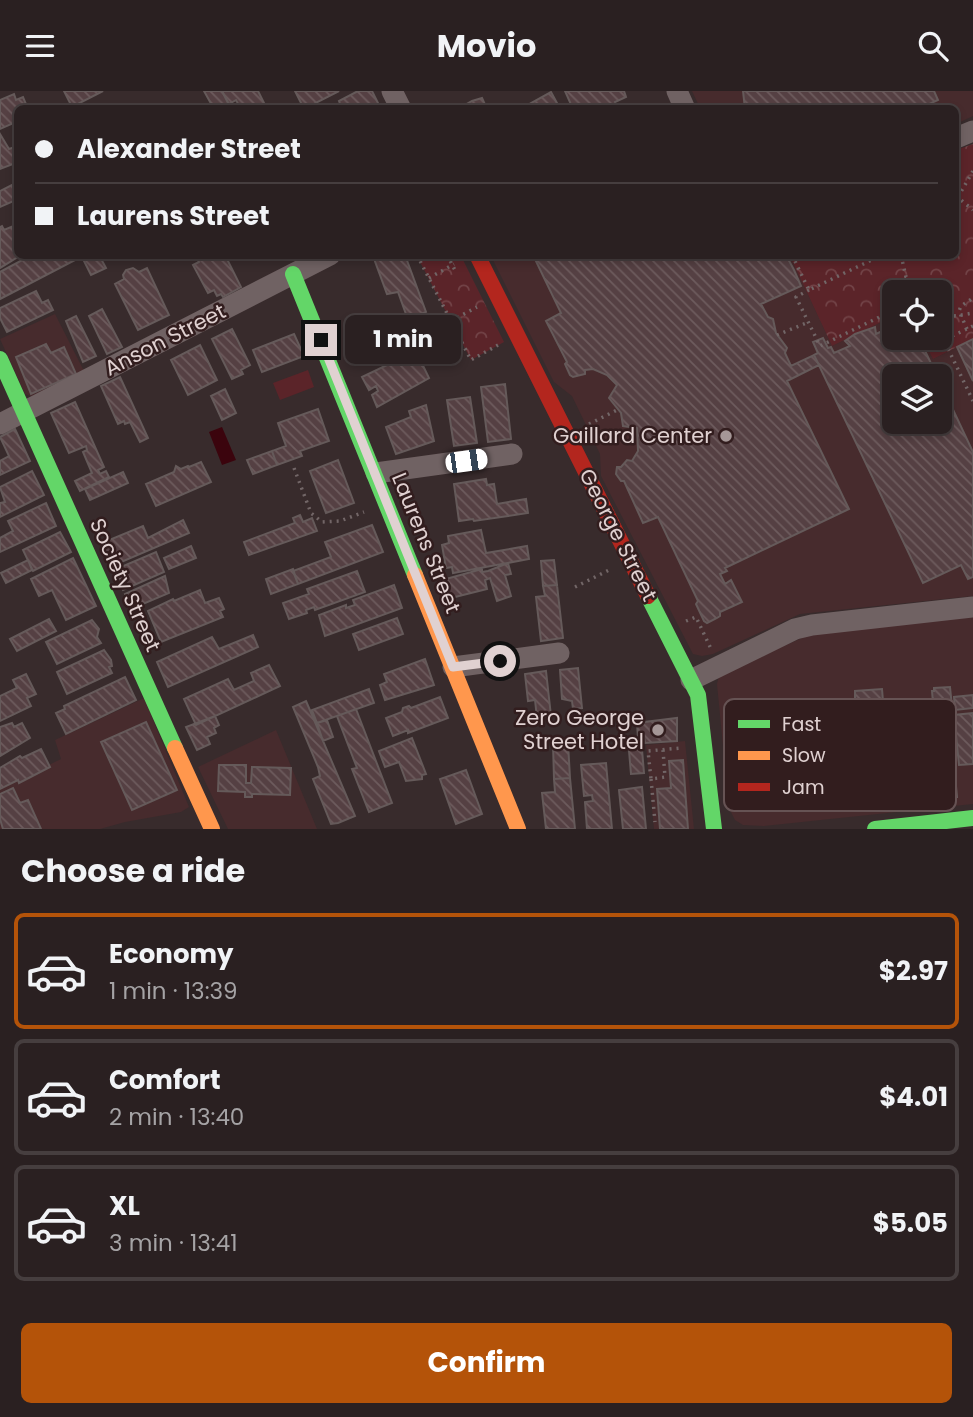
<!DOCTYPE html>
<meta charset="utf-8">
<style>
body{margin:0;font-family:Poppins,sans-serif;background:#362d2e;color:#f1f3f6;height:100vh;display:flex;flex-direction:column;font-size:26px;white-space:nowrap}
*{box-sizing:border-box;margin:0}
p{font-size:23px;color:#a5a3a5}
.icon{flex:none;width:38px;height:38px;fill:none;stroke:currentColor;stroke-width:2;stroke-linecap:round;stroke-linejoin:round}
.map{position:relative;height:738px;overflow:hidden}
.details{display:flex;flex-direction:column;background:#2a2021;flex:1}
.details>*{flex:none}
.top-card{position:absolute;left:14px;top:14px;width:945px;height:154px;border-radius:10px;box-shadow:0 4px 10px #0003,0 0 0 2px #463e3f;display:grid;align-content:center;height:154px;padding:0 21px;background:#2a2021}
.controls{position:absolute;left:882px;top:189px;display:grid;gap:14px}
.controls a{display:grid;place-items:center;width:70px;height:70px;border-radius:10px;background:#2a2021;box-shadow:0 4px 10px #0003,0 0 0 2px #463e3f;font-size:35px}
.end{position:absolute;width:32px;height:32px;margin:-16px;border:9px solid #e0d1d1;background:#111;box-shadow:0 0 0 4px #111}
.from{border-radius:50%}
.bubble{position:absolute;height:49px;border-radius:10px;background:#2a2021;box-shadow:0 4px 10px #0003,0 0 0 2px #463e3f;font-size:23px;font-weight:700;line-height:49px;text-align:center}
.car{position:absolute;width:21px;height:42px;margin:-21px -10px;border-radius:9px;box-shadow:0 0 5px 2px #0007;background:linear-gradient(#fff 24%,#345 0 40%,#fff 0 76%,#345 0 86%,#fff 0)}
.top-card b{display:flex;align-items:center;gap:24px;height:66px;font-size:26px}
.top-card b+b{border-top:2px solid #463e3f}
.top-card i{width:18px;height:18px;background:#f1f3f6}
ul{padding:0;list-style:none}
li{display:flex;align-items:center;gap:21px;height:116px;margin:0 14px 10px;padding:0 7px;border:4px solid #463e3f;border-radius:10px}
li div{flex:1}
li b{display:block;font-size:26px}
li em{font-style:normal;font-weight:700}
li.active{border-color:#b45309}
li>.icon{width:63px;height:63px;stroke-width:1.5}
h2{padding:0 21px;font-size:32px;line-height:84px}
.button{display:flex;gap:14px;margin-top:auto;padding:14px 21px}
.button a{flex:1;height:80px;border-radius:10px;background:#b45309;color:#fff;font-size:28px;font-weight:700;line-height:80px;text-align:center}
header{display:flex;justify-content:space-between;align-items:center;height:91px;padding:0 21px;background:#2a2021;font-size:32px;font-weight:700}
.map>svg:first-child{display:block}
.built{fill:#472b2d;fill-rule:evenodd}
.green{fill:#5b2429}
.park{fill:url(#park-crowns)}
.water{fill:#3b040d}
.building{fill:url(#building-back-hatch);stroke:#655a5a;stroke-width:2}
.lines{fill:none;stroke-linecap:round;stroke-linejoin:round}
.path{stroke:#726667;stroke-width:3.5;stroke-dasharray:2 5;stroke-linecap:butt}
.street{stroke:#706263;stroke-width:21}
.fast{stroke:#63d668;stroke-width:16}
.slow{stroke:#ff974d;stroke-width:16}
.jam{stroke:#b3261e;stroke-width:16}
.route{stroke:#e0d1d1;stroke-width:9}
.poi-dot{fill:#a59797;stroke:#321d1e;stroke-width:2.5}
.labels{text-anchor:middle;stroke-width:5;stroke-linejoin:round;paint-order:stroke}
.street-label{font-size:21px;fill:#e0d1d1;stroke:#321d1e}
.poi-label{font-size:21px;fill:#e0d1d1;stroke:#321d1e;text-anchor:end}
.key{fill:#321d1e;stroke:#665354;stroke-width:2}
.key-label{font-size:19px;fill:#e0d1d1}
</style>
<header><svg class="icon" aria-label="menu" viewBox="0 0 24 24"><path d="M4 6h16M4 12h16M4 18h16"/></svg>Movio<svg class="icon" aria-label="search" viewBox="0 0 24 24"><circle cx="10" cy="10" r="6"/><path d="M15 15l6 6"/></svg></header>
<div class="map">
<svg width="973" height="738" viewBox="0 0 973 738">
<defs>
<pattern id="park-crowns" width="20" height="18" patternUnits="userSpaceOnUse" patternTransform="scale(1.75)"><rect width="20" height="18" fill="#5b2429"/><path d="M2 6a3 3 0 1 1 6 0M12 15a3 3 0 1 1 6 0" fill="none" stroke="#724347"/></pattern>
<pattern id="building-back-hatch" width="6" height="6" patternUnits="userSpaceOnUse" patternTransform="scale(1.75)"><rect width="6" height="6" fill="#554043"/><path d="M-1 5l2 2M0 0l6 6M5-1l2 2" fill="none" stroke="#6d5b5d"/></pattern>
</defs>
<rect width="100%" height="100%" fill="#382b2c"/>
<path class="built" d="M 692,0 L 973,0 L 973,25 L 956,33 L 956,18 L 700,17 Z
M 491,165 L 790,165 L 832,255 L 894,225 L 894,247 L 922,247 L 933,268 L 973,248 L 973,505 L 800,523 L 713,563 L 702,565 L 693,563 L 601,385 L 600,363 L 572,305 L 554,291 ZM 894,285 L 940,285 L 940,331 L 894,331 Z
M 55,223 L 85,282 L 33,306 L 25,303 L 0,248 Z
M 973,525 L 973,713 L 764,735 L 743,734 L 735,729 L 729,717 L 717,593 L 719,585 L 725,580 L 816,541 Z
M 144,607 L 189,716 L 181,721 L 125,731 L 100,738 L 0,738 L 0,698 L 61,668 L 55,649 Z
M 276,639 L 317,738 L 228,738 L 198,676 Z
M 685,650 L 694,738 L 654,738 L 646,654 Z"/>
<path class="green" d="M 308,279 L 314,296 L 280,309 L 273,292 Z"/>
<path class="park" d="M 973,53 L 973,248 L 933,268 L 922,247 L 940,247 L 940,201 L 894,201 L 894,225 L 832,255 L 790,165 L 956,164 L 956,59 Z
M 417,165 L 461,165 L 504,251 L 471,269 Z"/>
<path class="water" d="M 222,336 L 236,369 L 222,374 L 209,341 Z"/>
<path class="building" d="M 64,0 L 103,0 L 72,16 Z
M 204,0 L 222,0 L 229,14 L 223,18 L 214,18 Z
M 222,0 L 258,0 L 267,18 L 241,18 L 236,9 L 229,13 Z
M 295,0 L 339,0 L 304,18 Z
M 358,0 L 372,0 L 380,16 L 342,18 L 339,10 Z
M 565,0 L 624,0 L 626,6 L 615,11 L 618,18 L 573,18 Z
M 743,0 L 934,0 L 938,9 L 929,13 L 930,18 L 745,18 Z
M 551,1 L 558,14 L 552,18 L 522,17 Z
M 14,3 L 16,9 L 23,6 L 28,18 L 18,18 L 18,30 L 0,38 L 0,9 Z
M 482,7 L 487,18 L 458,18 L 472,10 Z
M 0,43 L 9,58 L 18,55 L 18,71 L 0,78 Z
M 18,86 L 18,108 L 0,116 L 0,100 L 16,92 L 14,88 Z
M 16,134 L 18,164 L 21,164 L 0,177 L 0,136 L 2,135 L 4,139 Z
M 37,164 L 78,164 L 79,167 L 0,208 L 0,181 L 28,166 L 29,169 Z
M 81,164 L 99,164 L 106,177 L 91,184 Z
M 196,164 L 225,164 L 241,196 L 223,206 L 221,203 L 217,205 L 214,199 L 208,202 L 193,174 L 199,171 Z
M 405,164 L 426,221 L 413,226 L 412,224 L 407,226 L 398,201 L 387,203 L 373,165 Z
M 533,164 L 786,164 L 794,179 L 801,195 L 761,213 L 768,226 L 773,228 L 776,242 L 787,257 L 785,262 L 791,275 L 814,264 L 819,274 L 787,290 L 849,418 L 725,477 L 727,480 L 720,483 L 725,493 L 731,489 L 742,511 L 720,521 L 720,525 L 717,527 L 707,532 L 704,530 L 696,513 L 698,510 L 658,426 L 643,432 L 624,390 L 621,390 L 616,383 L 617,376 L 621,376 L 627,369 L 632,370 L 638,360 L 637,337 L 623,335 L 621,322 L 609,307 L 617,294 L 607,284 L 593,278 L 585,279 L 585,283 L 573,286 L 570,284 L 565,273 L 567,271 L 546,230 L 561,222 Z
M 133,177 L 139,181 L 147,177 L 169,224 L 138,239 L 115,193 L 124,188 L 123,184 L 126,179 Z
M 36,200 L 42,212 L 48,209 L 53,219 L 7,241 L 0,227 L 0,217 Z
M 102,218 L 122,256 L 107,263 L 89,225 Z
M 76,225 L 96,265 L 83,271 L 66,230 Z
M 894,227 L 894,247 L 919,247 L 937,285 L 894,285 L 894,331 L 940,331 L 940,291 L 973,361 L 973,486 L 968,488 L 961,474 L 923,492 L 814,264 L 818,262 L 813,251 L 823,247 L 828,257 L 831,256 L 834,262 L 850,255 L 845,250 L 855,243 L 875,236 L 876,243 L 893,235 L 890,229 Z
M 388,228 L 402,254 L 367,272 L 365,268 L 359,270 L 350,253 L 355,250 L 353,246 Z
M 232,238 L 250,274 L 241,279 L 243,283 L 232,288 L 212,248 Z
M 294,243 L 304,265 L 262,281 L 253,259 Z
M 973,248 L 973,290 L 957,256 Z
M 46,253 L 51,262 L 64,256 L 76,283 L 31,303 L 16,266 Z
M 200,254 L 217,289 L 188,304 L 171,269 Z
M 416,260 L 429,287 L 377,316 L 372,304 L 378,300 L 376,295 L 369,299 L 362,286 Z
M 120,286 L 148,347 L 140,351 L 130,331 L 125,333 L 124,330 L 118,333 L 101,295 Z
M 505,293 L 511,348 L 488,351 L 481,296 Z
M 225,298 L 236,322 L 222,329 L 211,305 Z
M 470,306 L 477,352 L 454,355 L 447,309 Z
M 75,311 L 104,376 L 98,379 L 100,383 L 106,380 L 109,386 L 80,400 L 75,390 L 92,382 L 83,361 L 87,359 L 86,355 L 69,362 L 51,322 Z
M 426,314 L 434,350 L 396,363 L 386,336 L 411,326 L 409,320 Z
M 318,318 L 329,350 L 300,360 L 302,365 L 277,374 L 272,360 L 286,355 L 278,332 Z
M 15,338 L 30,370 L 0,384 L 0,370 L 9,365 L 0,346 Z
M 272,360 L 277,374 L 253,383 L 247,369 Z
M 338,369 L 354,412 L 326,422 L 310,380 Z
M 201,371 L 211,391 L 156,415 L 146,393 L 174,381 L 176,375 L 181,378 L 188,375 L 189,376 Z
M 32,380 L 44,404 L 0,426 L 0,412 L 5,411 L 0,396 Z
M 123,381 L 128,392 L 90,409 L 85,398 Z
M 486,388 L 487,394 L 494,393 L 497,413 L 526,408 L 528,422 L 474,430 L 473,428 L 459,430 L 454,393 Z
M 46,412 L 56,435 L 0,461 L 0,447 L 13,440 L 8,430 Z
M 300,424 L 303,431 L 312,427 L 317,440 L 249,464 L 244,451 L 295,432 L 293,427 Z
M 183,429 L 189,442 L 112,475 L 102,452 L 143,435 L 148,447 Z
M 372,434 L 383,461 L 298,493 L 293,480 L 331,466 L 325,451 Z
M 481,439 L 486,462 L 527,455 L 529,468 L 453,482 L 452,476 L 446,477 L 442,454 L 449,452 L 448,445 Z
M 60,441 L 71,461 L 33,480 L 23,459 Z
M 191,455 L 196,467 L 169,478 L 164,467 Z
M 156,461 L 164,481 L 123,499 L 114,479 Z
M 73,467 L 96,515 L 66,529 L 52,499 L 39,505 L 31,488 Z
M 28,469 L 32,479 L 6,492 L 1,482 Z
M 554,469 L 557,494 L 543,495 L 541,470 Z
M 508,472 L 511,483 L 505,484 L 511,505 L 497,510 L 490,487 L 485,489 L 487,498 L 451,507 L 446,488 L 482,478 L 482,481 L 488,480 Z
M 293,478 L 298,493 L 271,503 L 266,488 Z
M 357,480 L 365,501 L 315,519 L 314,516 L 306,519 L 307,522 L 289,528 L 283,512 L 309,503 L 307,498 Z
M 165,485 L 169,502 L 131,518 L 125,503 Z
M 394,494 L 402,517 L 325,545 L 319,524 L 346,514 L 346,517 L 355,514 L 353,509 Z
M 557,494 L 563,547 L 541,550 L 536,506 L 545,505 L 543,495 Z
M 200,499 L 205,512 L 219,507 L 224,518 L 220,520 L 223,526 L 161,551 L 148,520 L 173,508 L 174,510 Z
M 397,527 L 403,543 L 359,559 L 353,543 Z
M 49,528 L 56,540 L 17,560 L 10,548 Z
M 92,529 L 99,538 L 97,546 L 101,552 L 57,573 L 46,551 Z
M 253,544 L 258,556 L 168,596 L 157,571 L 212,546 L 219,558 Z
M 104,559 L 111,569 L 112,575 L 109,576 L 112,582 L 67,603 L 57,581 Z
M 425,568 L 434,594 L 385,609 L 380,594 L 387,591 L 384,583 Z
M 269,574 L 280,595 L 196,634 L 184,608 L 228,588 L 234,599 L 254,590 L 251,582 Z
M 578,577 L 582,617 L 573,618 L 572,610 L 562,608 L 560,579 Z
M 546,580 L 551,625 L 537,627 L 535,609 L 528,610 L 525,583 Z
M 26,583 L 36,603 L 27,607 L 31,615 L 0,630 L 0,605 L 17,597 L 13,589 Z
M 125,586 L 136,609 L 66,643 L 56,622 L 65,618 L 64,615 Z
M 950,596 L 953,626 L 937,628 L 937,624 L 934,624 L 932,600 L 934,600 L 934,597 Z
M 369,598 L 374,612 L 317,632 L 312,619 Z
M 882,598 L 883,610 L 855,612 L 855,600 Z
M 973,604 L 973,617 L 955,619 L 954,606 Z
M 440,606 L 448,627 L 408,642 L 408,639 L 393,645 L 386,627 L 402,621 L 403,617 L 409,615 L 411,617 Z
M 306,610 L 355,725 L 338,732 L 331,733 L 313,688 L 320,685 L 318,676 L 293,616 Z
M 356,618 L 392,712 L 369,721 L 352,678 L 357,677 L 337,625 Z
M 973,622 L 973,673 L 959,674 L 954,624 Z
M 215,625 L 219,634 L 214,637 L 216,642 L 207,646 L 210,653 L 197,659 L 186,636 Z
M 677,627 L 677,650 L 645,652 L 644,646 L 638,647 L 637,632 Z
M 327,629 L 333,646 L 323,650 L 317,632 Z
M 950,630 L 957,706 L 921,708 L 916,654 L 940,652 L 938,631 Z
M 146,631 L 177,699 L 132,719 L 101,651 Z
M 12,632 L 14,636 L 22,632 L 30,647 L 0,665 L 0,636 Z
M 412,647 L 426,683 L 422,684 L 422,688 L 406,690 L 399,671 L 385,676 L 379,660 Z
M 641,647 L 644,682 L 631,683 L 628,648 Z
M 568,652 L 570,687 L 554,688 L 553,653 Z
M 41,658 L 50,676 L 19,692 L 18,689 L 0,698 L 0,677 L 20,665 L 22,667 Z
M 683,669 L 688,738 L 660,738 L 657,698 L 671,697 L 669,670 Z
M 606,672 L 612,738 L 587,738 L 585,711 L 593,710 L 592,704 L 584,705 L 581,674 Z
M 219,674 L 246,674 L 246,692 L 251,692 L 252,676 L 291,677 L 290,704 L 252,703 L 252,706 L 245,706 L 245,701 L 218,700 Z
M 466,679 L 482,723 L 456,733 L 440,688 Z
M 570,687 L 575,738 L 546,738 L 542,702 L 555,701 L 554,688 Z
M 642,696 L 646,738 L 623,738 L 619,699 Z
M 13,697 L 20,712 L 28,709 L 41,738 L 3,738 L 0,728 L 0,703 Z"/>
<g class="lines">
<path class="path" d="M 956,105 L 973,119
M 958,106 L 973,80
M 417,164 L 471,269 L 498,254
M 447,164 L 456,181
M 792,164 L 809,199 L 882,164
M 901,164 L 906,186 L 916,195 L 919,201
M 429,187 L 454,173
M 809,199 L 796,206 L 820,255 L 894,219
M 940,223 L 956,225 L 973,222
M 451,230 L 477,216
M 973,235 L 944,249 L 973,310
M 967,238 L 959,220 L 961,215 L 973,207
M 940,242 L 944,249
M 777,244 L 809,231
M 589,333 L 619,318
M 294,377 L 311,422 L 322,431 L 340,430 L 364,421
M 575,496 L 609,479
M 686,530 L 696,526 L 712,560
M 663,659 L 665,686 L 651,688 L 648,660 L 681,657
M 651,688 L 655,731"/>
<path class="street" d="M 392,0 L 401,18
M 677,0 L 685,18
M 956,47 L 973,40
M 0,333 L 330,164
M 376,382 L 512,363
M 453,576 L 559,562
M 691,589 L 795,538 L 812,534 L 973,516"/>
<path class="fast" d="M 293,183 L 415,484
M 0,268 L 175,657
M 648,505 L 698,604 L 714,738
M 875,738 L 973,727"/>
<path class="slow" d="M 415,484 L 518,738
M 175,657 L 212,738"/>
<path class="jam" d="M 477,164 L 648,505"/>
</g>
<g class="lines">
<path class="route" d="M 321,249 L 453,576 L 500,570"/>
</g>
<g class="poi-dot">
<circle cx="726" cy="345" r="7"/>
<circle cx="658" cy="639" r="7"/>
</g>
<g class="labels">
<g class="street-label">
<text transform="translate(165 249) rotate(-27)" y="7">Anson Street</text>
<text transform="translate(618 444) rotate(63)" y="7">George Street</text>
<text transform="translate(426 452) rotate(68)" y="7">Laurens Street</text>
<text transform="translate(125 494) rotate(66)" y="7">Society Street</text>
</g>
<g class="poi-label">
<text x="712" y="352">Gaillard Center</text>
<text x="644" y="634">Zero George<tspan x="644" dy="24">Street Hotel</tspan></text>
</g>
</g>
<rect x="724" y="608" width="232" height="112" rx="10" class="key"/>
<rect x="738" y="629" width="32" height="8" fill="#63d668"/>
<rect x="738" y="660" width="32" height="9" fill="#ff974d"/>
<rect x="738" y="692" width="32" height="8" fill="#b3261e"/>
<g class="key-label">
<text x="782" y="640">Fast</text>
<text x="782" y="671">Slow</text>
<text x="782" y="703">Jam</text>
</g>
</svg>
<div class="controls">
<a><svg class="icon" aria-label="locate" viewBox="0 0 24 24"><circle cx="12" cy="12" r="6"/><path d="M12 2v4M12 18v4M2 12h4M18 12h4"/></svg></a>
<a><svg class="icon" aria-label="layers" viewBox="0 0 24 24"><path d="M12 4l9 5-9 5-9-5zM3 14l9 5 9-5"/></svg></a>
</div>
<i class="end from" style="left:500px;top:570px"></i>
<i class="end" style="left:321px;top:249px"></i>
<div class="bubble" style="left:345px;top:224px;width:116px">1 min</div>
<i class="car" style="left:466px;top:370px;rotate:82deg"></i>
<div class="top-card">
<b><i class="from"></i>Alexander Street</b>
<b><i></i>Laurens Street</b>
</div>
</div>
<section class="details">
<h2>Choose a ride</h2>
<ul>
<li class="active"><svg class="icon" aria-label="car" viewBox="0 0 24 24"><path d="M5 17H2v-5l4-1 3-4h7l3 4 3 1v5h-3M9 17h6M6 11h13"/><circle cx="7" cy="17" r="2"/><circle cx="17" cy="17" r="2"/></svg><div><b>Economy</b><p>1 min · 13:39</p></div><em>$2.97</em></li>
<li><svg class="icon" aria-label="car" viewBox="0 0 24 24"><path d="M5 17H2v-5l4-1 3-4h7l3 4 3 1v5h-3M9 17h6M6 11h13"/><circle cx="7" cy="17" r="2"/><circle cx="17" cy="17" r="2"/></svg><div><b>Comfort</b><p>2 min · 13:40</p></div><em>$4.01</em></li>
<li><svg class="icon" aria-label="car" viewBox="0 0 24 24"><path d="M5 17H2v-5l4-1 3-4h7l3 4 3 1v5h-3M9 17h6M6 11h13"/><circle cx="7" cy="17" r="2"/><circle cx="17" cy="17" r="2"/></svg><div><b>XL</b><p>3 min · 13:41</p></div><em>$5.05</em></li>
</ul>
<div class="button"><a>Confirm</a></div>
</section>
